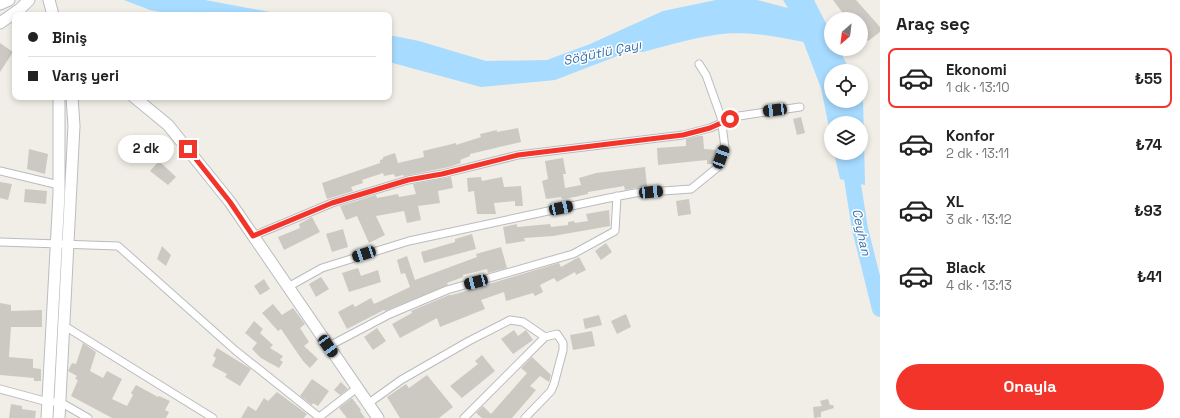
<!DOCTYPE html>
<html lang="tr">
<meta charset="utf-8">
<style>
body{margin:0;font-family:"Space Grotesk",sans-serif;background:#f2f2f2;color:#222;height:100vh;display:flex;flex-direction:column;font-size:15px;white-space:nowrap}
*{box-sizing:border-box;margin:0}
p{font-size:13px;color:#767676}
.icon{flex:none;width:22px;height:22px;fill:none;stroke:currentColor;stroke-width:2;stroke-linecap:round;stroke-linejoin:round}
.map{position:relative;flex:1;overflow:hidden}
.sheet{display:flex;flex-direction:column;background:#fff;width:300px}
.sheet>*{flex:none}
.guide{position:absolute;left:12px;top:12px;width:380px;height:88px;border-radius:8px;box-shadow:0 2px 6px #0003;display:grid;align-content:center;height:88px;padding:0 16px;background:#fff}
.needle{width:26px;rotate:208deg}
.controls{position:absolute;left:824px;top:12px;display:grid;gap:8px}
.controls a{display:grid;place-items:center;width:44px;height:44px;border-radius:50%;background:#fff;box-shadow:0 2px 6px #0003;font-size:20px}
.end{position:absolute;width:18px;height:18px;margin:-9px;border:5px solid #f3342a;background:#fff;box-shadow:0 0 0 2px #fff}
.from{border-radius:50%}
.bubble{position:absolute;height:28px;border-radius:14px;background:#fff;box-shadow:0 2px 6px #0003;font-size:13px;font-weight:800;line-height:28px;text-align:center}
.car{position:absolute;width:12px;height:24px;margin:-12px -6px;border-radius:5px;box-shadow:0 0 3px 1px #0007;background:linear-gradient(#222 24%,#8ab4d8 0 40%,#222 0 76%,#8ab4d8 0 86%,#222 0)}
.guide b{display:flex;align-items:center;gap:14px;height:38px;font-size:15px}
.guide b+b{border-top:1px solid #e0e0e0}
.guide i{width:10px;height:10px;background:#222}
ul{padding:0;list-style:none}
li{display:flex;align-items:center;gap:12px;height:60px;margin:0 8px 6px;padding:0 8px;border:2px solid transparent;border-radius:8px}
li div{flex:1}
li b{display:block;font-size:15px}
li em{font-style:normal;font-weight:800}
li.on{border-color:#f3342a}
li>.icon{width:36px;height:36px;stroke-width:1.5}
h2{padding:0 16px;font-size:18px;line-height:48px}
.button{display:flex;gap:8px;margin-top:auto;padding:8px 16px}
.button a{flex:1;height:46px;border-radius:24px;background:#f3342a;color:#fff;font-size:16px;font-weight:800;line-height:46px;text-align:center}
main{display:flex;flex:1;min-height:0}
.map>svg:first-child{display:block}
.water{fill:#a7dbff}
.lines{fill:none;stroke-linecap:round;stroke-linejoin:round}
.river{stroke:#a7dbff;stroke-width:16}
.building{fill:#ccc9c3}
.street-casing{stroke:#b8bcc0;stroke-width:9}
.secondary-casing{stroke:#b9bdc2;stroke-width:13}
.street{stroke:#fff;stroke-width:7}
.secondary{stroke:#fff;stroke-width:11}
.route{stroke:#f3342a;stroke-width:5}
.labels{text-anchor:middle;stroke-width:3;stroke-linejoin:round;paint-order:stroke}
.water-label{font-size:13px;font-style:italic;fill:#3b76ae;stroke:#fff}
</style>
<main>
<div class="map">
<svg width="880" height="418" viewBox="0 0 880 418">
<rect width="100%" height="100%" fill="#f0eee6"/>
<path class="water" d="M 124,0 L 205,0 L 286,15 L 177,15 L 150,10 Z
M 716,0 L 757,0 L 788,8 L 783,0 L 814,0 L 831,33 L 831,49 L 839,49 L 850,71 L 831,71 L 831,101 L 861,101 L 861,93 L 863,97 L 865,185 L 840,179 L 834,153 L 861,153 L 861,123 L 831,123 L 831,137 L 821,88 L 800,33 L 782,24 L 750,21 L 706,22 L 555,80 L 481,87 L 389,62 L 389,35 L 419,41 L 486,61 L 547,60 L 590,44 L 663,11 Z"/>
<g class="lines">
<path class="river" d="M 642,44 C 672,36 704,26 736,25 C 763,25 789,31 815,36
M 848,153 L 860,229 L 880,309"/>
</g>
<path class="building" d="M 833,0 L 856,0 L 880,27 L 880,32 L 868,41 L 861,32 L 861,19 L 847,19 Z
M 0,43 L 13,52 L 0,72 Z
M 801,117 L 805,133 L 797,135 L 793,119 Z
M 518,128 L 521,142 L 470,154 L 470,156 L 460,160 L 461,163 L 449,167 L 404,176 L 403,175 L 395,177 L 394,174 L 384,176 L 383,173 L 362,180 L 363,183 L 351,187 L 353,191 L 327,199 L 322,183 L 380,163 L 380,160 L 383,159 L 383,157 L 395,153 L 398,163 L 424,157 L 423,151 L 456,143 L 456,145 L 481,137 L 480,134 L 497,130 L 497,132 Z
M 699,136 L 703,136 L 704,149 L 718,150 L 714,164 L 707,164 L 707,160 L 658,165 L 657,148 L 686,146 L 686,139 Z
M 29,149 L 48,154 L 45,174 L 27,169 Z
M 563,158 L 566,174 L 563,174 L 565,188 L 581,185 L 579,178 L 596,173 L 645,167 L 647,186 L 625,190 L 624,186 L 588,192 L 588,194 L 575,197 L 562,199 L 561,197 L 546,199 L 542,181 L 548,179 L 545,161 Z
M 159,161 L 176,177 L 168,185 L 150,171 Z
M 451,177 L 453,188 L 438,191 L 440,203 L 418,206 L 421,220 L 407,223 L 404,211 L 376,216 L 385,235 L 369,243 L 357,216 L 346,220 L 340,206 L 376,195 L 377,198 L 398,194 L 399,197 L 416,194 L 413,184 Z
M 481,177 L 482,181 L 502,177 L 504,187 L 521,186 L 523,206 L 515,206 L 515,201 L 494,203 L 496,214 L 477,214 L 474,191 L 468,192 L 467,178 Z
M 0,182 L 12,184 L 8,200 L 0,198 Z
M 25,189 L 47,191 L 46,204 L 24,202 Z
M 689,199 L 691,214 L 678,216 L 676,201 Z
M 609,210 L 610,226 L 553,236 L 524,238 L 525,241 L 506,244 L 503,227 L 517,224 L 517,227 L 550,224 L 551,227 L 568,225 L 568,222 L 574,221 L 575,223 L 588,221 L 586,214 Z
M 312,217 L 320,232 L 284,250 L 278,237 L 300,228 L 299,224 Z
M 343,229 L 348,247 L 332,252 L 326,234 Z
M 472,234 L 476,249 L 424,263 L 421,252 L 455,242 L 455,239 Z
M 606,243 L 612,252 L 601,260 L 595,251 Z
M 162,246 L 171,255 L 166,266 L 157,259 Z
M 501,247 L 507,268 L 488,273 L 487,269 L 463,275 L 463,277 L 447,283 L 448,285 L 385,311 L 384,310 L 347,329 L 338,312 L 353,304 L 355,307 L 371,298 L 374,304 L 410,287 L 405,273 L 401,274 L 397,260 L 407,256 L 415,280 L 477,257 L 476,254 Z
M 579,257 L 586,270 L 576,275 L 575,272 L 557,282 L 554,278 L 540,285 L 543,292 L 535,296 L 533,293 L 506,301 L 504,292 L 481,300 L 485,309 L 440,327 L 437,318 L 400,338 L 392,324 L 412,313 L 411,311 L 449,295 L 452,295 L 559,263 L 561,267 Z
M 358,268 L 361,276 L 378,270 L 381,282 L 349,292 L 342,273 Z
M 321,277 L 329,289 L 316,297 L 309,284 Z
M 264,279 L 270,289 L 260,295 L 254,286 Z
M 0,303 L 11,305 L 11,311 L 42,310 L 42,327 L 11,327 L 9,356 L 9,357 L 33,359 L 33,368 L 41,369 L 41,381 L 34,381 L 34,378 L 0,375 Z
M 273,304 L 282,315 L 293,308 L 305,324 L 300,328 L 309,342 L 304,346 L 318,359 L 310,368 L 303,361 L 281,329 L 278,331 L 262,313 Z
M 626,314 L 631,327 L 617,334 L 611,321 Z
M 599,315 L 602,325 L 585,329 L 583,319 Z
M 254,321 L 263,329 L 260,333 L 273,345 L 270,348 L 283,356 L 280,360 L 283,362 L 279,368 L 261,358 L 252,349 L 257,343 L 245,333 Z
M 377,328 L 386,341 L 373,350 L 364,337 Z
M 514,330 L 518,336 L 526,330 L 533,340 L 513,354 L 501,339 Z
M 592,331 L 595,346 L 573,350 L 570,335 Z
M 83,343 L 96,352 L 90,371 L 103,378 L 107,371 L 122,379 L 112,399 L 127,406 L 133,395 L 131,393 L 136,385 L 158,397 L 159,396 L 170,401 L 165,410 L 169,412 L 166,418 L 112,418 L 71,396 L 78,380 L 75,379 L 77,376 L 68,371 L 72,363 L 76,364 Z
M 217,348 L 251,369 L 240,386 L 225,377 L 227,374 L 212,366 L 216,358 L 213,356 Z
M 482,355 L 495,371 L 462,398 L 450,386 L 478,364 L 475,361 Z
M 532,357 L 551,375 L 549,382 L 540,376 L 530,386 L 536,390 L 512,418 L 482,418 L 476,413 L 483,406 L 491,414 L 527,373 L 521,368 Z
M 427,375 L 453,407 L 439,418 L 400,418 L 387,397 L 406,384 L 409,388 Z
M 312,379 L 329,391 L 318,406 L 313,403 L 312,405 L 300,396 Z
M 341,382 L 348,389 L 340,395 L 334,390 Z
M 277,392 L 307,414 L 304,418 L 241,418 L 248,406 L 256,411 L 264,398 L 268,401 Z
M 352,398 L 361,410 L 360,411 L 365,418 L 347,418 L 339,408 Z
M 828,399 L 830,405 L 833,405 L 834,408 L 821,412 L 821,417 L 814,418 L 813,407 L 822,406 L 820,401 Z
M 11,404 L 22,406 L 22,409 L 36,411 L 35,418 L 9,418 Z"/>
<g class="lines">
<g class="street-casing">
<path id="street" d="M 0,171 L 59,185
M 253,236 L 332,203 L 408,180 L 442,174 L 518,155 L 683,135 L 710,128 L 739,116 L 800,107
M 0,242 L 118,246 L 236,351 L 319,417
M 288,287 L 322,268 L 409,241 L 604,199 L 635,193 L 691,189 L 718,167 L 725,148 L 721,117 L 706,75 L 699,64
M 63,325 L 213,418
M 329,346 L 390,314 L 447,290 L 573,254 L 615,231 L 617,196
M 0,389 L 48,402 L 60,402 L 88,418
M 369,403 L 401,380 L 469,341 L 510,320 L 523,322 L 545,337
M 318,418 L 357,388
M 464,418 L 545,337 L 557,334 L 563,343 L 563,350 L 554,384 L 551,391 L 525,418"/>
</g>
<g class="secondary-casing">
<path id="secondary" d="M 49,0 L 53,15
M 0,4 L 9,0
M 0,23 L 20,9 L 29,0
M 134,97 L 168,125 L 230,202 L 378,418
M 47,418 L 59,194 L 59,97
M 59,418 L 74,126 L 72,97"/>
</g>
<use href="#street" class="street"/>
<use href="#secondary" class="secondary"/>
</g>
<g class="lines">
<path class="route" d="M 188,149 L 230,202 L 253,236 L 332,203 L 408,180 L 442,174 L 518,155 L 683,135 L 710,128 L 730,119"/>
</g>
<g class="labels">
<g class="water-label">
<text transform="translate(602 52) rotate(-12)" y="5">Söğütlü Çayı</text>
<text transform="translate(862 232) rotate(78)" y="5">Ceyhan</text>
</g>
</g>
</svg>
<div class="controls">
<a><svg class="needle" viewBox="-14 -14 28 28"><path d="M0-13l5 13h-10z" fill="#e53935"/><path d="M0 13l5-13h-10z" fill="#767676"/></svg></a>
<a><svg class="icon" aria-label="locate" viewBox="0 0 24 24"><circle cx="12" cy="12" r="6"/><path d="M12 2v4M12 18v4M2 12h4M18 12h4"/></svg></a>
<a><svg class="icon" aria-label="layers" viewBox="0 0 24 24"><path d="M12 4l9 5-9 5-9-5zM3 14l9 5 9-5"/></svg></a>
</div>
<i class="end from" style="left:730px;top:119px"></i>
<i class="end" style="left:188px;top:149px"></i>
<div class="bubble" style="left:118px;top:135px;width:56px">2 dk</div>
<i class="car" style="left:775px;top:110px;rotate:263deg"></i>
<i class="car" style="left:721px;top:157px;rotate:20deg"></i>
<i class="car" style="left:651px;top:192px;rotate:85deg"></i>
<i class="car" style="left:561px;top:208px;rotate:78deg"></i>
<i class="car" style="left:364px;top:254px;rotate:252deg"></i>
<i class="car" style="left:476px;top:282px;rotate:255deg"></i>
<i class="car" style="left:328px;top:346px;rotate:145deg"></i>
<div class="guide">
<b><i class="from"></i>Biniş</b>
<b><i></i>Varış yeri</b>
</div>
</div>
<section class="sheet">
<h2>Araç seç</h2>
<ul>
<li class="on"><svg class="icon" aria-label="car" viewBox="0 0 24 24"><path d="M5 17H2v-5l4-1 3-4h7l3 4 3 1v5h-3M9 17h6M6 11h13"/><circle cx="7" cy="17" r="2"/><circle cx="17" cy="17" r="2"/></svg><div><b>Ekonomi</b><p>1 dk · 13:10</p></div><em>₺55</em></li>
<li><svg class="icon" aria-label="car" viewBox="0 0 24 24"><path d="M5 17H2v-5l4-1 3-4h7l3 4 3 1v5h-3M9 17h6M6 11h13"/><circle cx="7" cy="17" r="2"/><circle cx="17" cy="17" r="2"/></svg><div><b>Konfor</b><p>2 dk · 13:11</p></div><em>₺74</em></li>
<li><svg class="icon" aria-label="car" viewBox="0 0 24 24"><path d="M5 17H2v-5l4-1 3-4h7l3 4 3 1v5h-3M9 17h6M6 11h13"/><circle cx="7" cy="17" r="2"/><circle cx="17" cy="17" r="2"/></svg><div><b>XL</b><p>3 dk · 13:12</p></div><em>₺93</em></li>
<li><svg class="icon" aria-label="car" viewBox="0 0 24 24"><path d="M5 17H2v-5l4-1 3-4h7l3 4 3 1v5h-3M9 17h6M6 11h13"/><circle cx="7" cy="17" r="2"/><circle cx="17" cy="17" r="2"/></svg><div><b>Black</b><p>4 dk · 13:13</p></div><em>₺41</em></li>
</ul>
<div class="button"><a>Onayla</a></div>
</section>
</main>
